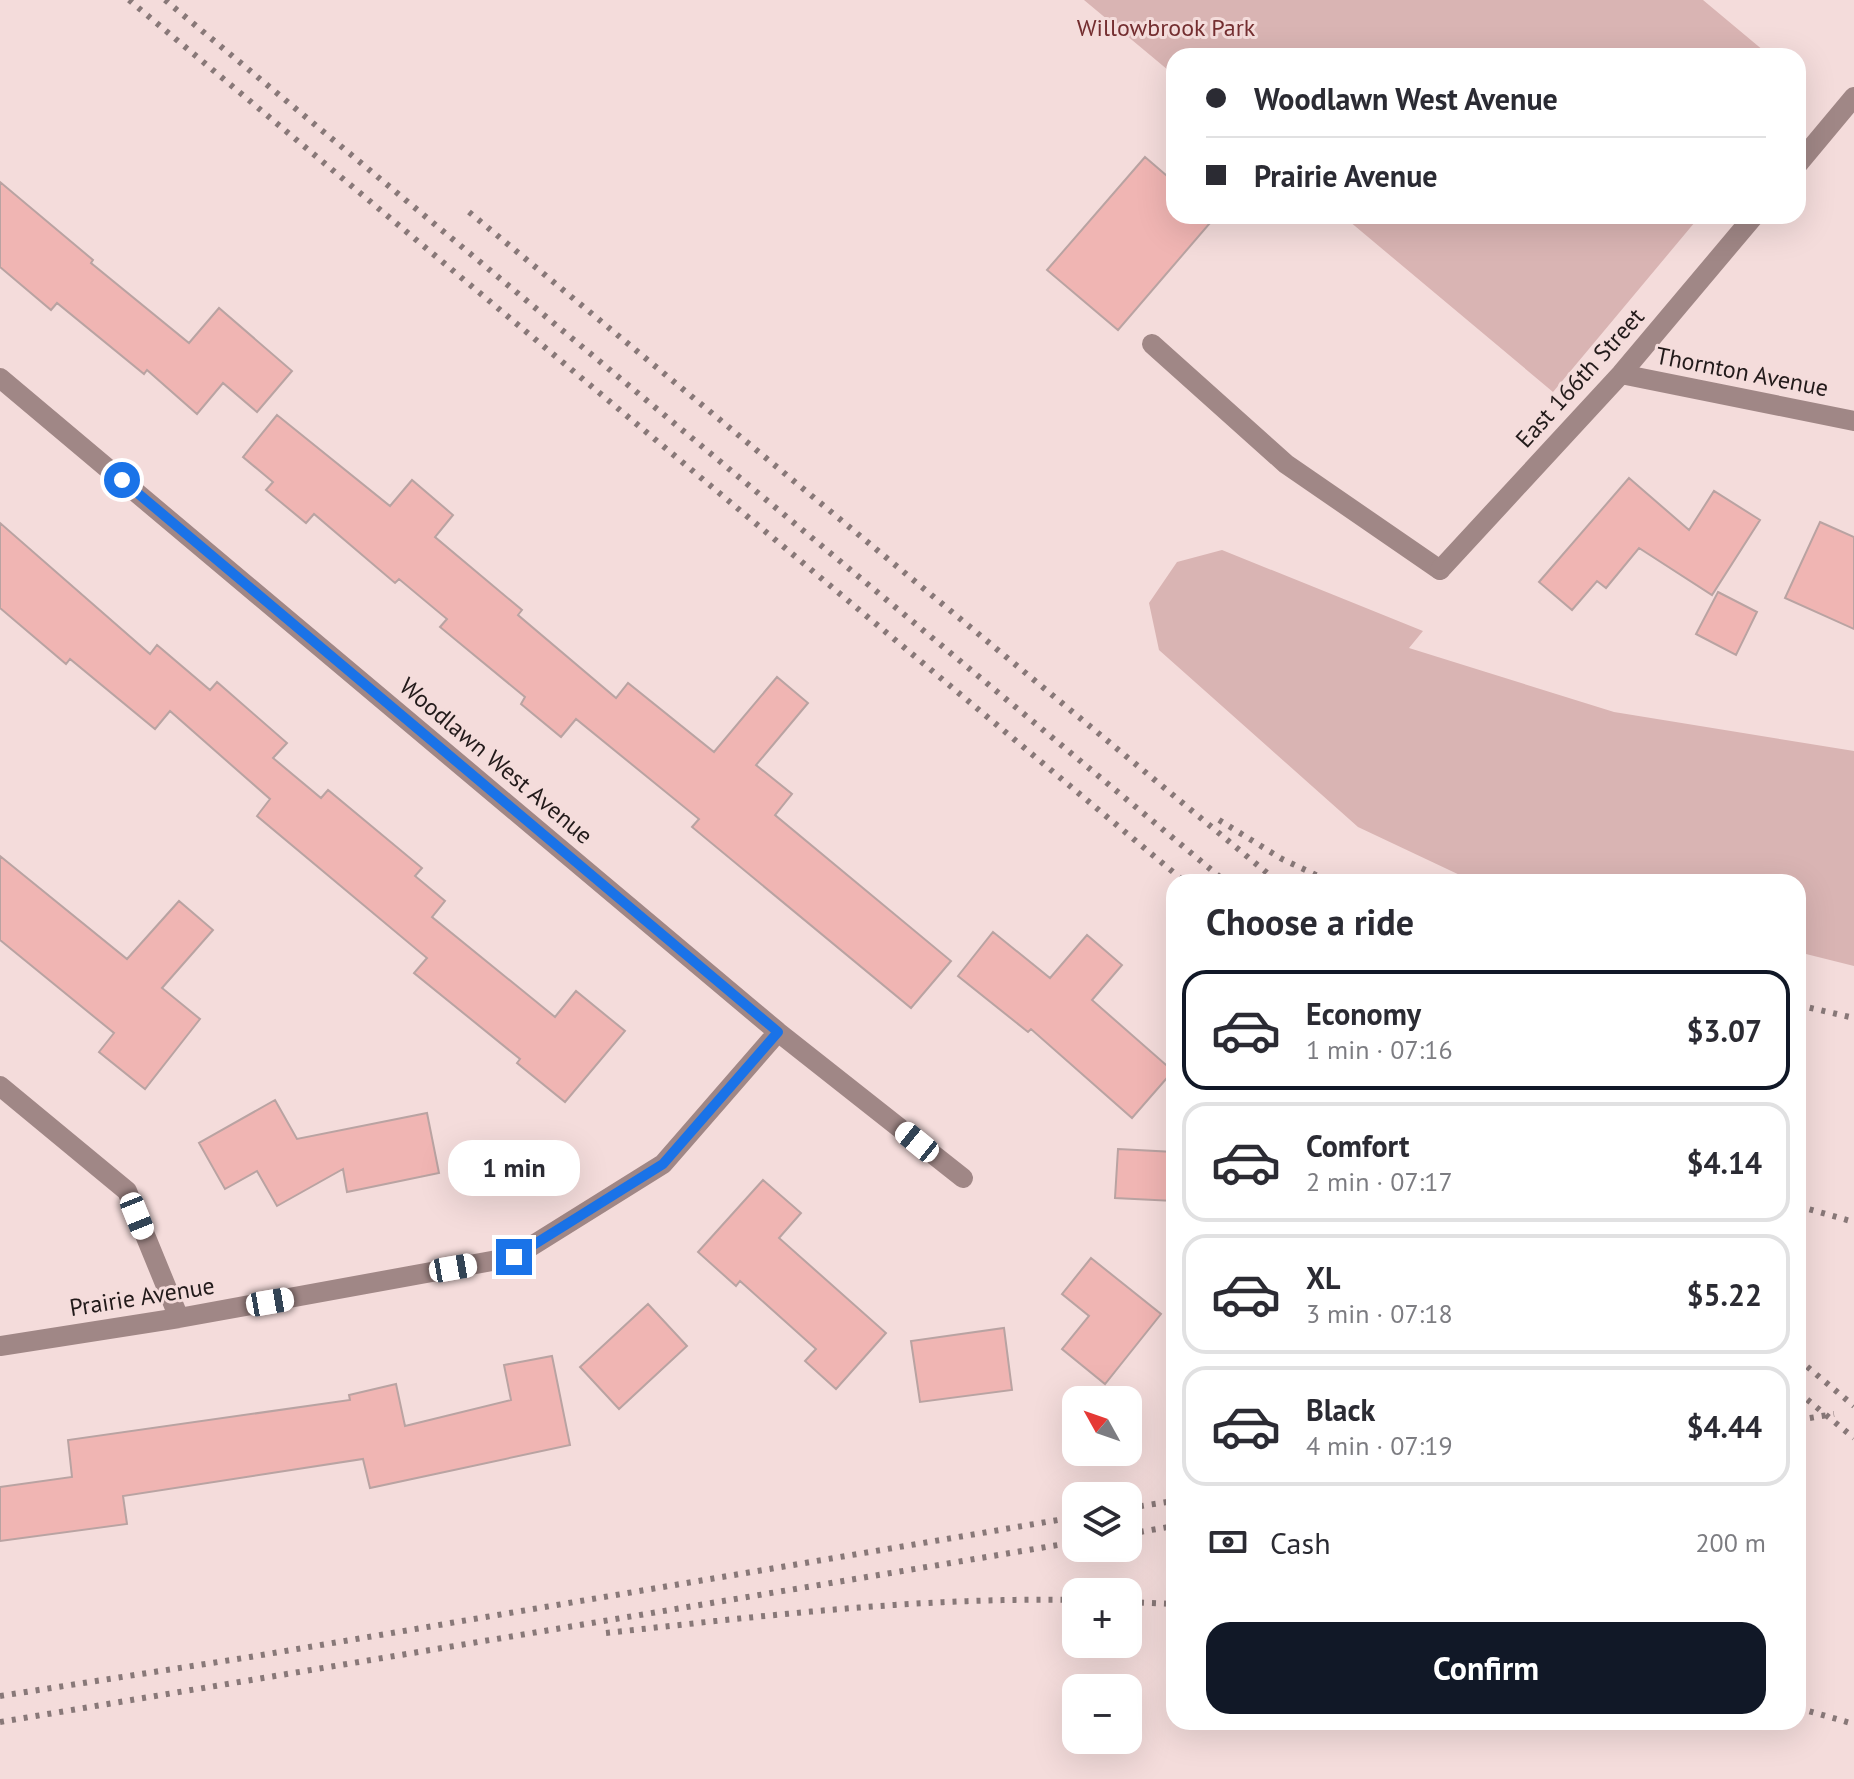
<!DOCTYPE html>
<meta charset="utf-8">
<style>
body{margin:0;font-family:"PT Sans",sans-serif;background:#f2f2f3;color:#2b2b33;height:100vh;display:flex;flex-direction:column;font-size:30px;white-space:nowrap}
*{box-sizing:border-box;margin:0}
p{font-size:26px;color:#7c7c81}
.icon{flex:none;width:44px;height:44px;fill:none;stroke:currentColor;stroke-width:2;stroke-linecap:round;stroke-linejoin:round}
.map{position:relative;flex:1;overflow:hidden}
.panel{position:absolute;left:1166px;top:874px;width:640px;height:856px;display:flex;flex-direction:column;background:#fff;border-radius:24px;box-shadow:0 8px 32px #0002}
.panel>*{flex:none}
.banner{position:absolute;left:1166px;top:48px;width:640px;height:176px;border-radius:24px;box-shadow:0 8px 32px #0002;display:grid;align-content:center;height:176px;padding:0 40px;background:#fff}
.needle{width:52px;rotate:310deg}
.buttons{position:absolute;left:1062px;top:1386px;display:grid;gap:16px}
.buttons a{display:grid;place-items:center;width:80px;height:80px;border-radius:16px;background:#fff;box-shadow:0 8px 32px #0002;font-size:40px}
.end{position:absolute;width:36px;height:36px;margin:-18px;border:10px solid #1a73e8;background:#fff;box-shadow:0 0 0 4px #fff}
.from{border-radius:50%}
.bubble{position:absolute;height:56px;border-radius:24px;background:#fff;box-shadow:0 8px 32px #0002;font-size:26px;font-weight:800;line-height:56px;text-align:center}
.car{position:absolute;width:24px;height:48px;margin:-24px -12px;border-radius:10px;box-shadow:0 0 6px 2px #0007;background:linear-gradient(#fff 24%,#345 0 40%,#fff 0 76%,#345 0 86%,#fff 0)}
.banner b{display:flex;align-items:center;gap:28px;height:76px;font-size:30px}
.banner b+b{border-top:2px solid #e1e1e2}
.banner i{width:20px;height:20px;background:#2b2b33}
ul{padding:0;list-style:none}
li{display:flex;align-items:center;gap:24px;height:120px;margin:0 16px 12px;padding:0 24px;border:4px solid #e1e1e2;border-radius:24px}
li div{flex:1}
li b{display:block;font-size:30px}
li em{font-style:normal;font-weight:800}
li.selected{border-color:#111827}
li>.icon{width:72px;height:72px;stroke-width:1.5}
h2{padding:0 40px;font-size:36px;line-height:96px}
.pay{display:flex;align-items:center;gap:20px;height:88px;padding:0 40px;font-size:30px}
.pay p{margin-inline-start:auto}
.action{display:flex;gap:16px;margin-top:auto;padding:16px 40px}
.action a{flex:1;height:92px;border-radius:24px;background:#111827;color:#fff;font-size:32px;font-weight:800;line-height:92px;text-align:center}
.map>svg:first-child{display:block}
.green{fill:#d9b4b3}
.building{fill:#f0b5b3;stroke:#b9a3a2;stroke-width:2}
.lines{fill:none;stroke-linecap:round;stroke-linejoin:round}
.service{stroke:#a08786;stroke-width:20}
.minor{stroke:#a08786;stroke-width:20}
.rail{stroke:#887878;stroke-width:6;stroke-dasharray:4 8;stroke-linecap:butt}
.route{stroke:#1a73e8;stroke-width:10}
.labels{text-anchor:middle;stroke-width:6;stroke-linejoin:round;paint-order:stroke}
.park-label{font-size:24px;fill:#742e30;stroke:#f4dcdb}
.street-label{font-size:24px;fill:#221a1a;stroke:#f4dcdb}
</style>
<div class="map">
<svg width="1854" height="1779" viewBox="0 0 1854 1779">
<rect width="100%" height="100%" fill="#f4dcdb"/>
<path class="green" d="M 1084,0 L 1703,0 L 1770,56 L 1174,56 L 1174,75 Z
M 1343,216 L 1700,216 L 1553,392 Z
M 1222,550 L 1423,631 L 1409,648 L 1614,712 L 1854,751 L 1854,966 L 1798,952 L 1798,882 L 1495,882 L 1464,877 L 1358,827 L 1159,650 L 1149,603 L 1177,562 Z"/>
<path class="building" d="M 1145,157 L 1174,182 L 1174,216 L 1216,216 L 1118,330 L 1047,270 Z
M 0,182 L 93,260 L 91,263 L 189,343 L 219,308 L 292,371 L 257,412 L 223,383 L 197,414 L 147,370 L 144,374 L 57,303 L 51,310 L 0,267 Z
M 277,415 L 390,506 L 412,480 L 453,515 L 435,537 L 522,610 L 518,615 L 616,698 L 628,683 L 714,752 L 777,677 L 808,703 L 756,765 L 792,794 L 775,815 L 951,961 L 911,1008 L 692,827 L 699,819 L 576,719 L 561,737 L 521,704 L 525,697 L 440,627 L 447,619 L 399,579 L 395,583 L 314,514 L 306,523 L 266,490 L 273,482 L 243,457 Z
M 1629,478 L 1689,530 L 1714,491 L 1760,520 L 1712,595 L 1639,548 L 1606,588 L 1597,581 L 1572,610 L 1539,582 Z
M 1820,522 L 1854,537 L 1854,629 L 1785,598 Z
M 0,523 L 150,654 L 157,645 L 210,690 L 217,682 L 287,743 L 273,758 L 321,798 L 328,790 L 422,868 L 415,876 L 445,901 L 432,917 L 555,1017 L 576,991 L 625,1031 L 565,1102 L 517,1063 L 520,1059 L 414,973 L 427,958 L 257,816 L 270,799 L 170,711 L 155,729 L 70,659 L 66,664 L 0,608 Z
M 1718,592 L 1757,612 L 1736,655 L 1696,634 Z
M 0,856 L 127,959 L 179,901 L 213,930 L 162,988 L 200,1019 L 145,1089 L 99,1052 L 114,1033 L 0,940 Z
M 993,932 L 1050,978 L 1087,935 L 1122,965 L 1092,1000 L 1173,1071 L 1132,1118 L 1031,1029 L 1028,1032 L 958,976 Z
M 275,1100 L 297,1139 L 427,1113 L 439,1173 L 347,1192 L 343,1169 L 277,1206 L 257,1171 L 225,1189 L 199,1143 Z
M 1118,1149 L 1174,1152 L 1174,1201 L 1115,1198 Z
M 763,1180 L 801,1213 L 779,1238 L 886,1333 L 836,1389 L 805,1361 L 816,1349 L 740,1281 L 736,1286 L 698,1252 Z
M 1091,1258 L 1161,1314 L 1105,1384 L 1062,1349 L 1089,1316 L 1062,1294 Z
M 648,1304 L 687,1346 L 619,1409 L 580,1367 Z
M 1004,1328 L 1012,1390 L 920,1402 L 911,1341 Z
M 552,1356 L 570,1445 L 370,1488 L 363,1459 L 123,1496 L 127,1524 L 0,1541 L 0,1487 L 72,1477 L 68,1440 L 350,1400 L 349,1395 L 396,1384 L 405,1426 L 511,1400 L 504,1365 Z"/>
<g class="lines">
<path class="service" d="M 1152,344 L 1286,464 L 1440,570"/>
<path class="minor" d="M 1798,164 L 1854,97
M 1621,374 L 1854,421
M 0,378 L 778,1032 L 963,1178
M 1440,570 L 1621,374 L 1754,216
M 0,1086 L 127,1191 L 179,1318
M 0,1346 L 179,1318 L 514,1257 L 663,1164 L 778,1032"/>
<path class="rail" d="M 129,0 L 1185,882
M 165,0 L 1226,882
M 469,212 L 1278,882
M 1219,820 L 1282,859 L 1331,882
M 1798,1005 L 1854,1018
M 1798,1206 L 1854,1222
M 1798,1359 L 1854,1406
M 1798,1392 L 1854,1438
M 1798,1420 L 1834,1414
M 1128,1508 L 1174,1501
M 1128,1534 L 1174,1526
M 1128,1602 L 1174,1604
M 606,1633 C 762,1616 919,1597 1076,1600
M 0,1696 L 250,1657 L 1076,1517
M 1798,1708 L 1854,1724
M 0,1722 L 1076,1542"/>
</g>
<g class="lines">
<path class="route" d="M 122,480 L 778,1032 L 663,1164 L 514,1257"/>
</g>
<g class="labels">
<g class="park-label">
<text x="1166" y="36">Willowbrook Park</text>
</g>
<g class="street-label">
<text transform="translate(1742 372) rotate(11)" y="8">Thornton Avenue</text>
<text transform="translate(1580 378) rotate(-48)" y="8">East 166th Street</text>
<text transform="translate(496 761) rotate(40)" y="8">Woodlawn West Avenue</text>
<text transform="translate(142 1297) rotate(-9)" y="8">Prairie Avenue</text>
</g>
</g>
</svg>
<div class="buttons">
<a><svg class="needle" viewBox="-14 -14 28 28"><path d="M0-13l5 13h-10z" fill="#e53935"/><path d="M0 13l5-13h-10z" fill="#7c7c81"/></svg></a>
<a><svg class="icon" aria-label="layers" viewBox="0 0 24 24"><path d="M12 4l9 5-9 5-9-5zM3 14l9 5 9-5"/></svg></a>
<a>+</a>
<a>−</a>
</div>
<i class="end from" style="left:122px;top:480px"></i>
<i class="end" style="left:514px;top:1257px"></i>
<div class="bubble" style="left:448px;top:1140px;width:132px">1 min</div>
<i class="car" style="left:917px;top:1142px;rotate:309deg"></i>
<i class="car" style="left:137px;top:1216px;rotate:158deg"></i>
<i class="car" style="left:453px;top:1268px;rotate:80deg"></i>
<i class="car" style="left:270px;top:1302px;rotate:80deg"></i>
<div class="banner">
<b><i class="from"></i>Woodlawn West Avenue</b>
<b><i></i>Prairie Avenue</b>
</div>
<section class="panel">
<h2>Choose a ride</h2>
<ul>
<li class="selected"><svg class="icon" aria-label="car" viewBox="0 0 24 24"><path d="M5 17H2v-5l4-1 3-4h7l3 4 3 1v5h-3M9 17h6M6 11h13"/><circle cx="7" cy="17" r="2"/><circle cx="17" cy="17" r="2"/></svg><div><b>Economy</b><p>1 min · 07:16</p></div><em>$3.07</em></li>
<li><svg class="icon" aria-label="car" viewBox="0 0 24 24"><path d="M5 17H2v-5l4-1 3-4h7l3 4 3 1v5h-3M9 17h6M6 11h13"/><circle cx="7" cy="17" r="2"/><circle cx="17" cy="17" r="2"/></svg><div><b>Comfort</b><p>2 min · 07:17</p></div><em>$4.14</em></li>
<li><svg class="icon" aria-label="car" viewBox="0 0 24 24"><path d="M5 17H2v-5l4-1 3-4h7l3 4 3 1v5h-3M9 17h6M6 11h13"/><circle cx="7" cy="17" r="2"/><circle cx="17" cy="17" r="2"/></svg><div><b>XL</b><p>3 min · 07:18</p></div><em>$5.22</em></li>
<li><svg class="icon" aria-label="car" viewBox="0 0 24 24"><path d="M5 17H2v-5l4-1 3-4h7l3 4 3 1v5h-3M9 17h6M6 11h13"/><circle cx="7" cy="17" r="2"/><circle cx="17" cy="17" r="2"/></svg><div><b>Black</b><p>4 min · 07:19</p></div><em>$4.44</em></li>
</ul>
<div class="pay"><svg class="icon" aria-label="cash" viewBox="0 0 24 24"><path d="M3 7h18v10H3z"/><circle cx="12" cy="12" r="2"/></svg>Cash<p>200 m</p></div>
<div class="action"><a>Confirm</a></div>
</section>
</div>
